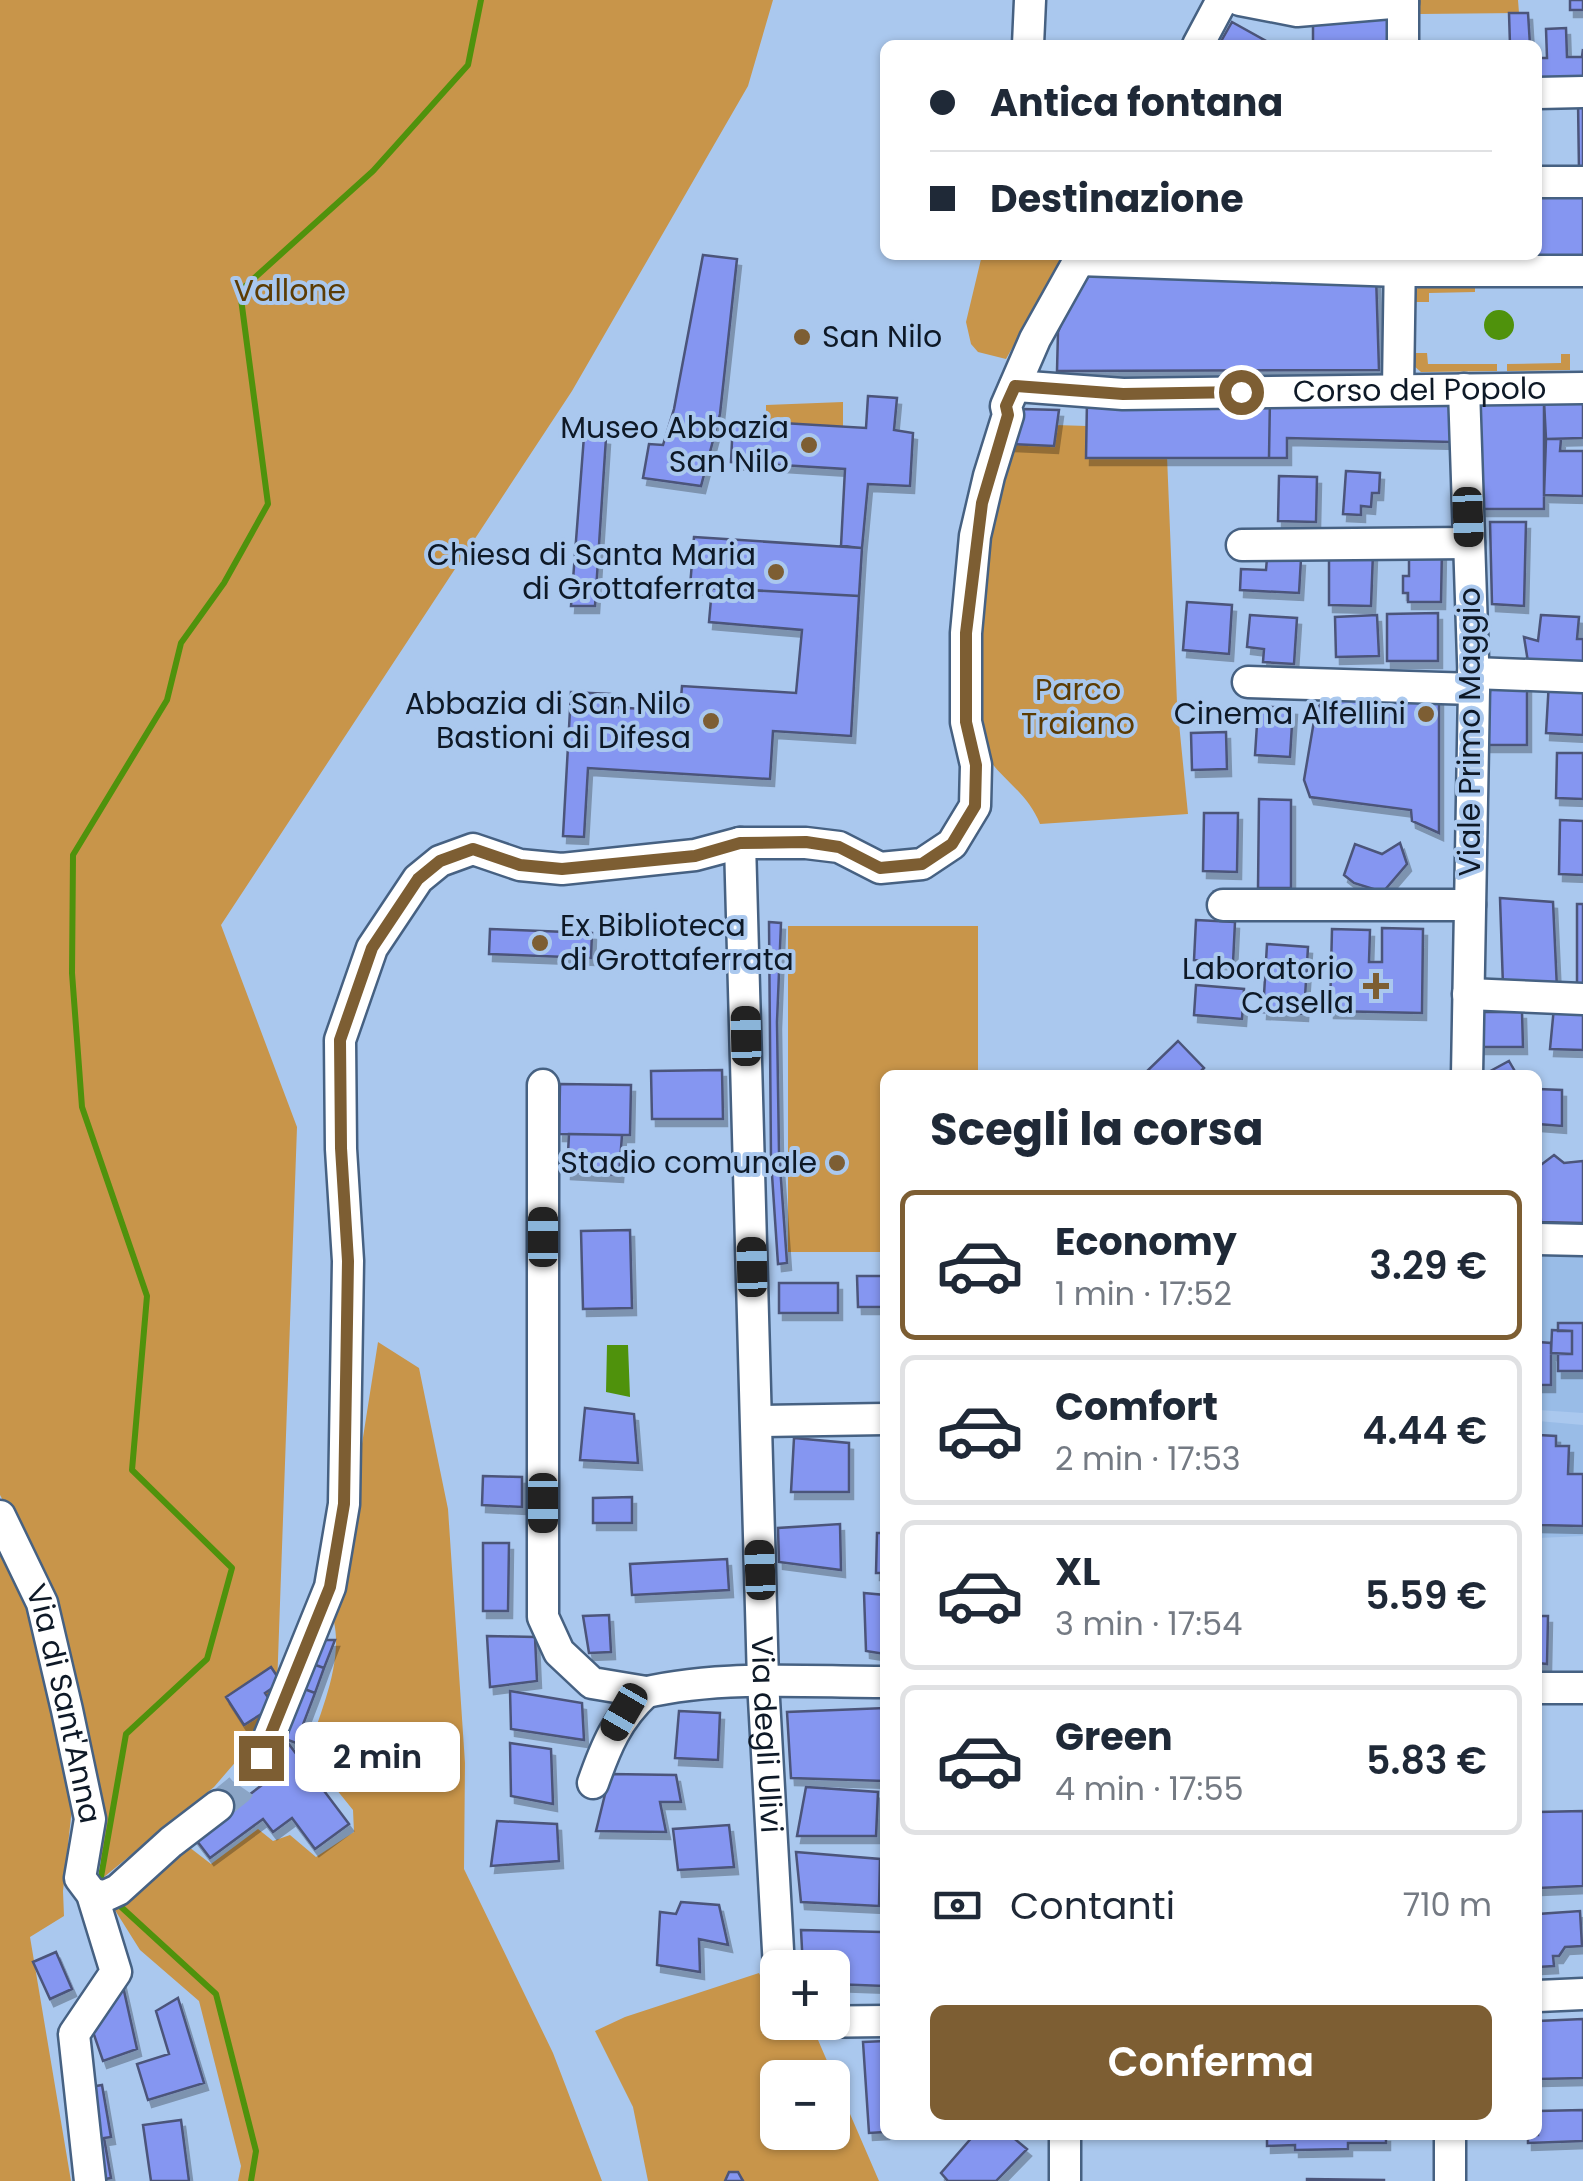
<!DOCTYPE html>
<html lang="it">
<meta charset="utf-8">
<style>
body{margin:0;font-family:Poppins,sans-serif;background:#f6f6f7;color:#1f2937;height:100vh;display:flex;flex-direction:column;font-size:38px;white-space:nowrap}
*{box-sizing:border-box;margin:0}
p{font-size:32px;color:#747a83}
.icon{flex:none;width:55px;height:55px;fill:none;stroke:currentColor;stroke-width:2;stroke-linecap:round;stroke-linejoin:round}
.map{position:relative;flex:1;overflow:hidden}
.side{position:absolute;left:880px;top:1070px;width:662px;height:1070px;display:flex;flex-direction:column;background:#fff;border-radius:15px;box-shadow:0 2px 8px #0004}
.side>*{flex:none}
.hud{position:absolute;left:880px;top:40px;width:662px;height:220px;border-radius:15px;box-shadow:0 2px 8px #0004;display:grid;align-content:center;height:220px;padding:0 50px;background:#fff}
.buttons{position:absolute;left:760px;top:1950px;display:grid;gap:20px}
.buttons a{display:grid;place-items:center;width:90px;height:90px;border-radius:15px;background:#fff;box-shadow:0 2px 8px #0004;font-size:50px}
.end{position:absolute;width:45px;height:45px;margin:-22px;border:12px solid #7d5e33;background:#fff;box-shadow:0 0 0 5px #fff}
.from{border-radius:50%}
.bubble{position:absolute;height:70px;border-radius:15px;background:#fff;box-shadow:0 2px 8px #0004;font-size:32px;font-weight:600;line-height:70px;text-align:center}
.car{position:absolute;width:30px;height:60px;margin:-30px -15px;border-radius:12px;box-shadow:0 0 8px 2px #0007;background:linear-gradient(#222 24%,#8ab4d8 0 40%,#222 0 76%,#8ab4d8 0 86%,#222 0)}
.hud b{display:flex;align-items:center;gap:35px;height:95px;font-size:38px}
.hud b+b{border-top:2px solid #e0e1e3}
.hud i{width:25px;height:25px;background:#1f2937}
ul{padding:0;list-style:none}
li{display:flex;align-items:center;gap:30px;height:150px;margin:0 20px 15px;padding:0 30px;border:5px solid #e0e1e3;border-radius:15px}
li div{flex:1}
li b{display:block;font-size:38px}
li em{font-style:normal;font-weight:600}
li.active{border-color:#7d5e33}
li>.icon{width:90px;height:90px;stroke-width:1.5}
h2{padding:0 50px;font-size:45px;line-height:120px}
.pay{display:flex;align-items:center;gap:25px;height:110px;padding:0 50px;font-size:38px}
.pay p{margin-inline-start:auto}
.action{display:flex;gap:20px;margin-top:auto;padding:20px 50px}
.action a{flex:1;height:115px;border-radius:15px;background:#7d5e33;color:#fff;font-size:40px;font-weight:600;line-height:115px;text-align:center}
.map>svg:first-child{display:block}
.built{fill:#99bce7}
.green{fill:#c8954a;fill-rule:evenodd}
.water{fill:#4f920c}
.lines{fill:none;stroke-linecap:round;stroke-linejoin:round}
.stream{stroke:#4f920c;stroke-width:6}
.building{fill:#8596f1;stroke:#4c547a;stroke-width:2.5;filter:url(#shadow)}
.minor-tunnel{stroke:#8ba5c6;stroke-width:30;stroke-dasharray:30 15;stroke-linecap:butt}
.minor-casing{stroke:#466182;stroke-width:35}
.minor{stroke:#fff;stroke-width:30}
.route{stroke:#7d5e33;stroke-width:12}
.poi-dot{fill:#7d5e33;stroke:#aac8ee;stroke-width:4}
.labels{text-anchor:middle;stroke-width:8;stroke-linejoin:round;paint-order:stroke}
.park-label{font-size:30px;fill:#5c3c04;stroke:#aac8ee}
.poi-label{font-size:30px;fill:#0e1927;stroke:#aac8ee;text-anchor:end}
.street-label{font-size:30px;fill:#0e1927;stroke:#aac8ee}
</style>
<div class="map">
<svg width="1583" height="2181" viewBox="0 0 1583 2181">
<defs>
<filter id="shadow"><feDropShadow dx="4" dy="7" stdDeviation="0" flood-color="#0004"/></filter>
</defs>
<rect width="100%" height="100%" fill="#aac8ee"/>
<path class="built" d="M 1540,1246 L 1583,1249 L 1583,1413 L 1538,1410 Z
M 1538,1421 L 1583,1425 L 1583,1536 L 1538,1538 Z"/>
<path class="green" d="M 0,0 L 773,0 L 748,86 L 572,391 L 221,925 L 297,1127 L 276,1715 L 214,1787 L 104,1877 L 58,1606 L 0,1495 Z
M 1420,0 L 1518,0 L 1519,13 L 1420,14 Z
M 982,255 L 1065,255 L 1006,359 L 978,352 L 971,344 L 966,322 Z
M 1475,283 L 1475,292 L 1429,293 L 1429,302 L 1414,302 L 1414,294 L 1419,286 Z
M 1412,353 L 1427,353 L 1428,364 L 1497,364 L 1497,371 L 1421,372 L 1414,366 Z
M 1561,354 L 1570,354 L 1570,370 L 1507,371 L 1507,364 L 1561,363 Z
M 843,402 L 843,426 L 766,422 L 766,405 Z
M 1055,425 L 1087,426 L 1167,456 L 1177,703 L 1188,814 L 1040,824 C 1025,786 988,773 979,739 L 980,637 L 987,535 L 1010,444 L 1053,446 Z
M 788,926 L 978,926 L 978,1075 L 885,1075 L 885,1252 L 788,1252 Z
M 378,1342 L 419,1368 L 448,1509 L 465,1763 L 464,1869 L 553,2053 L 602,2181 L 238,2181 L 241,2166 L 199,2001 L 140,1950 L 113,1907 L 189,1847 L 211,1864 L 258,1829 L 273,1841 L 290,1835 L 316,1857 L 354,1832 L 353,1810 L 307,1753 C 320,1714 343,1663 334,1622 Z
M 0,1537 L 30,1608 L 72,1808 L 63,1891 L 64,1916 L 30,1937 L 71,2181 L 0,2181 Z
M 759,1973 L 777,2011 L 778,2022 L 783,2023 L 790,2036 L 815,2033 L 879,2181 L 648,2181 L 633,2107 L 595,2031 L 625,2017 ZM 778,2078 L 832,2078 L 832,2132 L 778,2132 Z"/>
<path class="water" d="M1484 325a15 15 0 1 1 30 0a15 15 0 1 1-30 0Z
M 607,1345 L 628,1345 L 630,1397 L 606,1392 Z"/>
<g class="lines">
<path class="stream" d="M 101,1877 L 126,1734 L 207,1659 L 232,1568 L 132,1470 L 147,1296 L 82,1107 L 72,973 L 73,855 L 167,700 L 181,643 L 224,583 L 268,504 L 240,291 L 373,171 L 468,65 L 481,0
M 119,1905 L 216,1994 L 256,2151 L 251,2181"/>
</g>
<path class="building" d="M 1570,0 L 1583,0 L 1583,10 L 1570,10 Z
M 1509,13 L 1528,13 L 1530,45 L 1510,45 Z
M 1313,17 L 1389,17 L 1389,45 L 1313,45 Z
M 1232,22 L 1266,41 L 1263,45 L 1219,45 Z
M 1566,28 L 1567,57 L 1582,57 L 1583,49 L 1583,83 L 1538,84 L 1538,58 L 1547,58 L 1546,29 Z
M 1578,101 L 1583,101 L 1583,171 L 1579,171 Z
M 1538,186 L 1583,186 L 1583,261 L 1407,264 L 1407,255 L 1538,255 Z
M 703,255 L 737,259 L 720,414 L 701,486 L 643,478 L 649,444 L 663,445 L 674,409 Z
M 1083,271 L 1376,275 L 1379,370 L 1057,371 L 1058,332 Z
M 868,396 L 897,398 L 894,430 L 913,433 L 910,486 L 868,484 L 862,548 L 841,546 L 845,469 L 731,462 L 733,420 L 866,428 Z
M 1270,397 L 1453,401 L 1452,442 L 1287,438 L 1287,458 L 1269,458 Z
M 1270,397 L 1269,458 L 1086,458 L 1087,400 Z
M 1476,400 L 1544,401 L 1544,509 L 1477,509 Z
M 1583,400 L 1583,438 L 1546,439 L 1544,401 Z
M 1022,409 L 1059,410 L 1054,446 L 1010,444 Z
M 584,436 L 606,438 L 595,606 L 571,606 Z
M 1546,439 L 1561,439 L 1560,451 L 1583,451 L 1583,496 L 1544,495 Z
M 1346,471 L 1380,473 L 1379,493 L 1372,493 L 1371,507 L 1361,506 L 1361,515 L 1343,514 Z
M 1279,476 L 1317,477 L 1316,522 L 1278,521 Z
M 1490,522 L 1526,522 L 1524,606 L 1492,604 Z
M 694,537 L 862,548 L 859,596 L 690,587 Z
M 1409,546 L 1442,547 L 1441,602 L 1408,602 L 1408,593 L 1403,593 L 1403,576 L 1409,576 Z
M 1329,553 L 1373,553 L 1371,606 L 1329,605 Z
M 1267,558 L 1301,559 L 1299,593 L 1240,590 L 1241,569 L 1266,570 Z
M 712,588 L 859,596 L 851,736 L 773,731 L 770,779 L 588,768 L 584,837 L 563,836 L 571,692 L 610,694 L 609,707 L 680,711 L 682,686 L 796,693 L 802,630 L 709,622 Z
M 1187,602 L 1232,605 L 1229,654 L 1183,650 Z
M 1438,613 L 1438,661 L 1387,661 L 1387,614 Z
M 1250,615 L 1297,618 L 1294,664 L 1263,662 L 1264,649 L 1247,647 Z
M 1377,615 L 1379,656 L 1336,657 L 1335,617 Z
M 1541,615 L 1579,617 L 1577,639 L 1583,639 L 1583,663 L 1528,662 L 1524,637 L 1538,641 Z
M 1483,679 L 1527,679 L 1527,745 L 1483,745 Z
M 1549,681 L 1583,683 L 1583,735 L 1546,733 Z
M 1331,694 L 1439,696 L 1439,833 L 1412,821 L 1411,810 L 1310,797 L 1304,780 L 1316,709 Z
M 1272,707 L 1293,708 L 1290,757 L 1255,755 L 1258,709 L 1272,710 Z
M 1226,732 L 1227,769 L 1192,770 L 1191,733 Z
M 1557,753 L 1583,753 L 1583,799 L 1556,798 Z
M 1259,799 L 1291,800 L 1291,888 L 1258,888 Z
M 1204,813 L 1238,813 L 1237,872 L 1203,871 Z
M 1560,820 L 1583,821 L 1583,875 L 1559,874 Z
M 1400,843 L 1407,864 L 1383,892 L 1354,883 L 1344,875 L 1355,844 L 1382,854 Z
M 1500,898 L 1553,902 L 1557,989 L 1503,986 Z
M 1577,904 L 1583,904 L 1583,989 L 1577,989 Z
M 1196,920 L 1235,922 L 1233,963 L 1194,960 Z
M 769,922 L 781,923 L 777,1022 L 779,1152 L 787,1263 L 778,1264 L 771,1160 Z
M 1382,928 L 1423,929 L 1422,1013 L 1330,1011 L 1332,929 L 1370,930 L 1369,962 L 1382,962 Z
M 490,929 L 592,933 L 591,958 L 489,954 Z
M 1267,944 L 1308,947 L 1304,1014 L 1263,1012 Z
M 1196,985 L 1244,989 L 1242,1019 L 1194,1015 Z
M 1583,1006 L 1583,1050 L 1550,1049 L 1554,1007 Z
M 1479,1012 L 1522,1012 L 1523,1047 L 1480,1047 Z
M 1178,1041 L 1204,1068 L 1197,1075 L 1143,1075 Z
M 1509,1061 L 1517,1075 L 1483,1075 Z
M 722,1070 L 723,1119 L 652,1119 L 651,1071 Z
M 560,1084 L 631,1085 L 630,1135 L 559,1134 Z
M 1538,1089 L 1562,1090 L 1562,1126 L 1538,1124 Z
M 569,1134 L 622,1135 L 619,1175 L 567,1172 Z
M 1554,1155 L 1564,1163 L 1583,1161 L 1583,1223 L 1541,1222 L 1538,1167 Z
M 630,1230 L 632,1308 L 583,1309 L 581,1231 Z
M 857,1276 L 885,1276 L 885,1307 L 858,1307 Z
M 779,1283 L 838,1283 L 838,1313 L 779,1313 Z
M 1558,1323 L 1583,1323 L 1583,1371 L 1558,1371 L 1558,1354 L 1572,1354 L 1572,1331 L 1558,1331 Z
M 1552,1330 L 1572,1331 L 1572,1354 L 1551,1353 Z
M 1538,1342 L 1551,1343 L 1551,1385 L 1538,1385 Z
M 585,1408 L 634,1414 L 638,1463 L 580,1460 Z
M 1538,1435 L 1556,1436 L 1556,1446 L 1569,1446 L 1568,1474 L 1583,1474 L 1583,1526 L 1538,1525 Z
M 794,1438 L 849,1443 L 849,1492 L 791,1492 Z
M 483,1476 L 522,1477 L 522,1507 L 482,1505 Z
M 632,1497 L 632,1523 L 593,1523 L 593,1498 Z
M 840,1524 L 841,1570 L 779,1562 L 778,1528 Z
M 877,1533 L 885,1533 L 885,1573 L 876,1573 Z
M 483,1543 L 509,1543 L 508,1611 L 483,1611 Z
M 727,1559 L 729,1590 L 632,1595 L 630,1564 Z
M 864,1593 L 885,1595 L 885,1654 L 866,1651 Z
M 609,1615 L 611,1652 L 589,1653 L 583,1616 Z
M 1538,1616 L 1548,1616 L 1547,1664 L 1538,1663 Z
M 487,1636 L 535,1637 L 537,1681 L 490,1687 Z
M 315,1640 L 335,1640 L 324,1668 L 307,1662 Z
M 307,1662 L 324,1668 L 315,1693 L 299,1687 Z
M 271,1667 L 281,1682 L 265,1693 L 274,1706 L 244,1725 L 226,1697 Z
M 299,1687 L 315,1693 L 296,1743 L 280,1737 Z
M 510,1691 L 582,1703 L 584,1740 L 511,1729 Z
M 885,1708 L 885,1781 L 791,1778 L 787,1712 Z
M 679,1711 L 720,1713 L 718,1760 L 675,1758 Z
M 288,1743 L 349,1824 L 315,1849 L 292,1818 L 273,1832 L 263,1819 L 210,1858 L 194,1837 L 279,1772 L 268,1758 Z
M 510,1743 L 551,1749 L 553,1804 L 511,1796 Z
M 610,1774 L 676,1775 L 681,1802 L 660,1802 L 666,1832 L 596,1831 Z
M 806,1787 L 878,1792 L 876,1836 L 797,1836 Z
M 1583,1811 L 1583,1886 L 1538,1888 L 1538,1812 Z
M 497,1821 L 557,1824 L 559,1861 L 491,1866 Z
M 729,1825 L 734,1867 L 678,1870 L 673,1829 Z
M 796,1852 L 880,1859 L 879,1906 L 801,1902 Z
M 681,1902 L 719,1905 L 728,1945 L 699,1939 L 700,1972 L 657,1965 L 660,1912 L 676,1914 Z
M 1580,1911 L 1582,1946 L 1565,1947 L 1559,1956 L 1553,1956 L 1554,1966 L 1538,1967 L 1538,1914 Z
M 801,1930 L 882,1932 L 885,1986 L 832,1984 L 832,1968 L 803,1968 Z
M 56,1952 L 72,1989 L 50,1999 L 33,1962 Z
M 122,1982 L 137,2049 L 103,2061 L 90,2023 Z
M 178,1998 L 204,2083 L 148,2100 L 137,2064 L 169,2054 L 156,2011 Z
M 1583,2019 L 1583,2078 L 1538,2079 L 1538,2021 Z
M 885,2041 L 885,2132 L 869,2133 L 863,2042 Z
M 102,2085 L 111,2137 L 104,2138 L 111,2178 L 99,2180 L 84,2088 Z
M 1583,2110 L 1583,2141 L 1528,2143 L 1528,2135 L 1538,2135 L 1538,2111 Z
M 181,2120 L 189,2181 L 151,2181 L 143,2125 Z
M 974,2135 L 1010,2135 L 1027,2149 L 996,2181 L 948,2181 L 941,2173 Z
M 1267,2135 L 1386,2135 L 1386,2143 L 1348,2143 L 1348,2149 L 1295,2150 L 1295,2145 L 1267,2146 Z
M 729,2172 L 738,2172 L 743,2181 L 725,2181 Z
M 1307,2179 L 1384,2180 L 1384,2181 L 1307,2181 Z"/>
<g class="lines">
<path class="minor-tunnel" d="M 218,1806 L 239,1789 L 261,1757"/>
<g class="minor-casing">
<g id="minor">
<path d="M 1240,0 L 1297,11 L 1403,2"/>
<path d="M 1403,0 L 1403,45"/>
<path d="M 1028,45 L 1030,0"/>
<path d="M 1198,45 L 1222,0"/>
<path d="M 1538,93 L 1583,92"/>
<path d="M 1538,182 L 1583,182"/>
<path d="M 1079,260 L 1399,271 L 1583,271"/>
<path id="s1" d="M 1015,386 L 1123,394 L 1583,388"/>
<path d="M 1398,389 L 1400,255"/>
<path d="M 1464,389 L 1474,689 L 1467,1075"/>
<path d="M 1242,545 L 1469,543"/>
<path d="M 1473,673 L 1583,677"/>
<path d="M 1248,682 L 1474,689"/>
<path id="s2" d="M 740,843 L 763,1681 L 779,1968"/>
<path d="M 1223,905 L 1470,905"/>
<path d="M 1468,994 L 1583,999"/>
<path d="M 543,1085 L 543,1617 L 559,1652 L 592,1683 L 646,1692"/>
<path d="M 1538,1239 L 1583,1240"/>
<path d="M 757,1421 L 885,1419"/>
<path id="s3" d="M 0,1516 L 42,1603 L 67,1710 L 90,1819 L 80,1878 L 92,1894 L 116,1972 L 74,2034 L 90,2181"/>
<path d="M 1538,1688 L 1583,1688"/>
<path d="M 631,1696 C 711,1674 802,1682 885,1682"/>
<path d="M 261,1757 L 330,1587 L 344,1504 L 348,1261 L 341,1149 L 340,1040 L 372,948 L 418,879 L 440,861 L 473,849 L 520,865 L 562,869 L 695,855 L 740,843 L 806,843 L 839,847 L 880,868 L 922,864 L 952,844 L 975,806 L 976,765 L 966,722 L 966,633 L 975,536 L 989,476 L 1008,415 L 1006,406 L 1035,339 L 1082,255"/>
<path d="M 593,1783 C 606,1746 617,1719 646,1692"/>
<path d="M 92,1894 L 105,1896 L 118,1890 L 171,1842 L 218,1806"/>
<path d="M 1538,1996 L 1583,1994"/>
<path d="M 803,2022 L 885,2021"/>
<path d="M 1065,2181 L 1065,2135"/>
<path d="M 1450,2181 L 1450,2135"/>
</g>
</g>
<use href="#minor" class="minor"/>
</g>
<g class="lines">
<path class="route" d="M 261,1758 L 330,1587 L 344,1504 L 348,1261 L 341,1148 L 340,1040 L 372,948 L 418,879 L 440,861 L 473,849 L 520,865 L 562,869 L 695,856 L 740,843 L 806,842 L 839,847 L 880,868 L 922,864 L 952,844 L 975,806 L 976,765 L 966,722 L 966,633 L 982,503 L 1008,415 L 1006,406 L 1015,386 L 1123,394 L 1241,392"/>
</g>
<g class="poi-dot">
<circle cx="802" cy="337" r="10"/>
<circle cx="809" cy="445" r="10"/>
<circle cx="776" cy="572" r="10"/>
<circle cx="1426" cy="714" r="10"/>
<circle cx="711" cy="721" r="10"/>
<circle cx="540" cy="943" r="10"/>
<path d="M1371 971h10v10h10v10h-10v10h-10v-10h-10v-10h10z"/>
<circle cx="837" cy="1163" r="10"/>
</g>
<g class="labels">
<g class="park-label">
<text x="290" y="301">Vallone</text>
<text x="1078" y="700">Parco<tspan x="1078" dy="34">Traiano</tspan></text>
</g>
<g class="poi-label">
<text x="822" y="347" text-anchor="start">San Nilo</text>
<text x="789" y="438">Museo Abbazia<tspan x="789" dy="34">San Nilo</tspan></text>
<text x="756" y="565">Chiesa di Santa Maria<tspan x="756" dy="34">di Grottaferrata</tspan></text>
<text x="691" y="714">Abbazia di San Nilo<tspan x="691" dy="34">Bastioni di Difesa</tspan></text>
<text x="1406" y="724">Cinema Alfellini</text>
<text x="560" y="936" text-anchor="start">Ex Biblioteca<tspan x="560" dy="34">di Grottaferrata</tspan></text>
<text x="1354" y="979">Laboratorio<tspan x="1354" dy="34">Casella</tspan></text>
<text x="817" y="1173">Stadio comunale</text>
</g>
<g class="street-label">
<text dy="10" stroke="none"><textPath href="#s1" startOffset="405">Corso del Popolo</textPath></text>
<text transform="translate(1470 732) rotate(-90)" y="10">Viale Primo Maggio</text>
<text dy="10" stroke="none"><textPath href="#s3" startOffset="200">Via di Sant'Anna</textPath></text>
<text dy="10" stroke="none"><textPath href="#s2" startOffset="892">Via degli Ulivi</textPath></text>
</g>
</g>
</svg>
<div class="buttons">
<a>+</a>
<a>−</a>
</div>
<i class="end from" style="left:1241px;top:392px"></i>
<i class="end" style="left:261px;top:1758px"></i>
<div class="bubble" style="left:295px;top:1722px;width:165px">2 min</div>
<i class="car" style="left:1468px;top:517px;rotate:178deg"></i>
<i class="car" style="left:746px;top:1036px;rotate:359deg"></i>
<i class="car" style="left:543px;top:1237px;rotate:0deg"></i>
<i class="car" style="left:752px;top:1267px;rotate:359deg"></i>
<i class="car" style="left:543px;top:1503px;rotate:180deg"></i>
<i class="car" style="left:760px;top:1570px;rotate:358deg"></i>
<i class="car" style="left:624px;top:1712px;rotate:210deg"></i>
<div class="hud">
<b><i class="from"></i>Antica fontana</b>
<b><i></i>Destinazione</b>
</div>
<section class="side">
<h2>Scegli la corsa</h2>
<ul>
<li class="active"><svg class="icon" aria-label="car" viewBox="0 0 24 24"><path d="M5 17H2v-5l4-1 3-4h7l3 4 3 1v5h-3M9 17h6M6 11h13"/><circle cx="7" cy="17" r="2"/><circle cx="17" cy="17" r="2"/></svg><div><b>Economy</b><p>1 min · 17:52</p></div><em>3.29 €</em></li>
<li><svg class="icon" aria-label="car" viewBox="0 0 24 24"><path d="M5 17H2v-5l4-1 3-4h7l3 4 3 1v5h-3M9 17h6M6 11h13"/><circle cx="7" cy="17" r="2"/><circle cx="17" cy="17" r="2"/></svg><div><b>Comfort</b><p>2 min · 17:53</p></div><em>4.44 €</em></li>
<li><svg class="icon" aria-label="car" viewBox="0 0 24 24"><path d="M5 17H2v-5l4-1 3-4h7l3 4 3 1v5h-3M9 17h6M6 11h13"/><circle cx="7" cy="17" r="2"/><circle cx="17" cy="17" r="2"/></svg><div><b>XL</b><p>3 min · 17:54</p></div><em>5.59 €</em></li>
<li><svg class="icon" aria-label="car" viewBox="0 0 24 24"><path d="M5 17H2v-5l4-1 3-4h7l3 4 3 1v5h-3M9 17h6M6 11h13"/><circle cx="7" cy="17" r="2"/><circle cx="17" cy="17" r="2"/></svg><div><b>Green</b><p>4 min · 17:55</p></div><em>5.83 €</em></li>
</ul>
<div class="pay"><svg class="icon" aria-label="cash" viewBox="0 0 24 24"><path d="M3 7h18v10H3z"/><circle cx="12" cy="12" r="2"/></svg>Contanti<p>710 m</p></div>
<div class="action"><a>Conferma</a></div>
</section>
</div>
